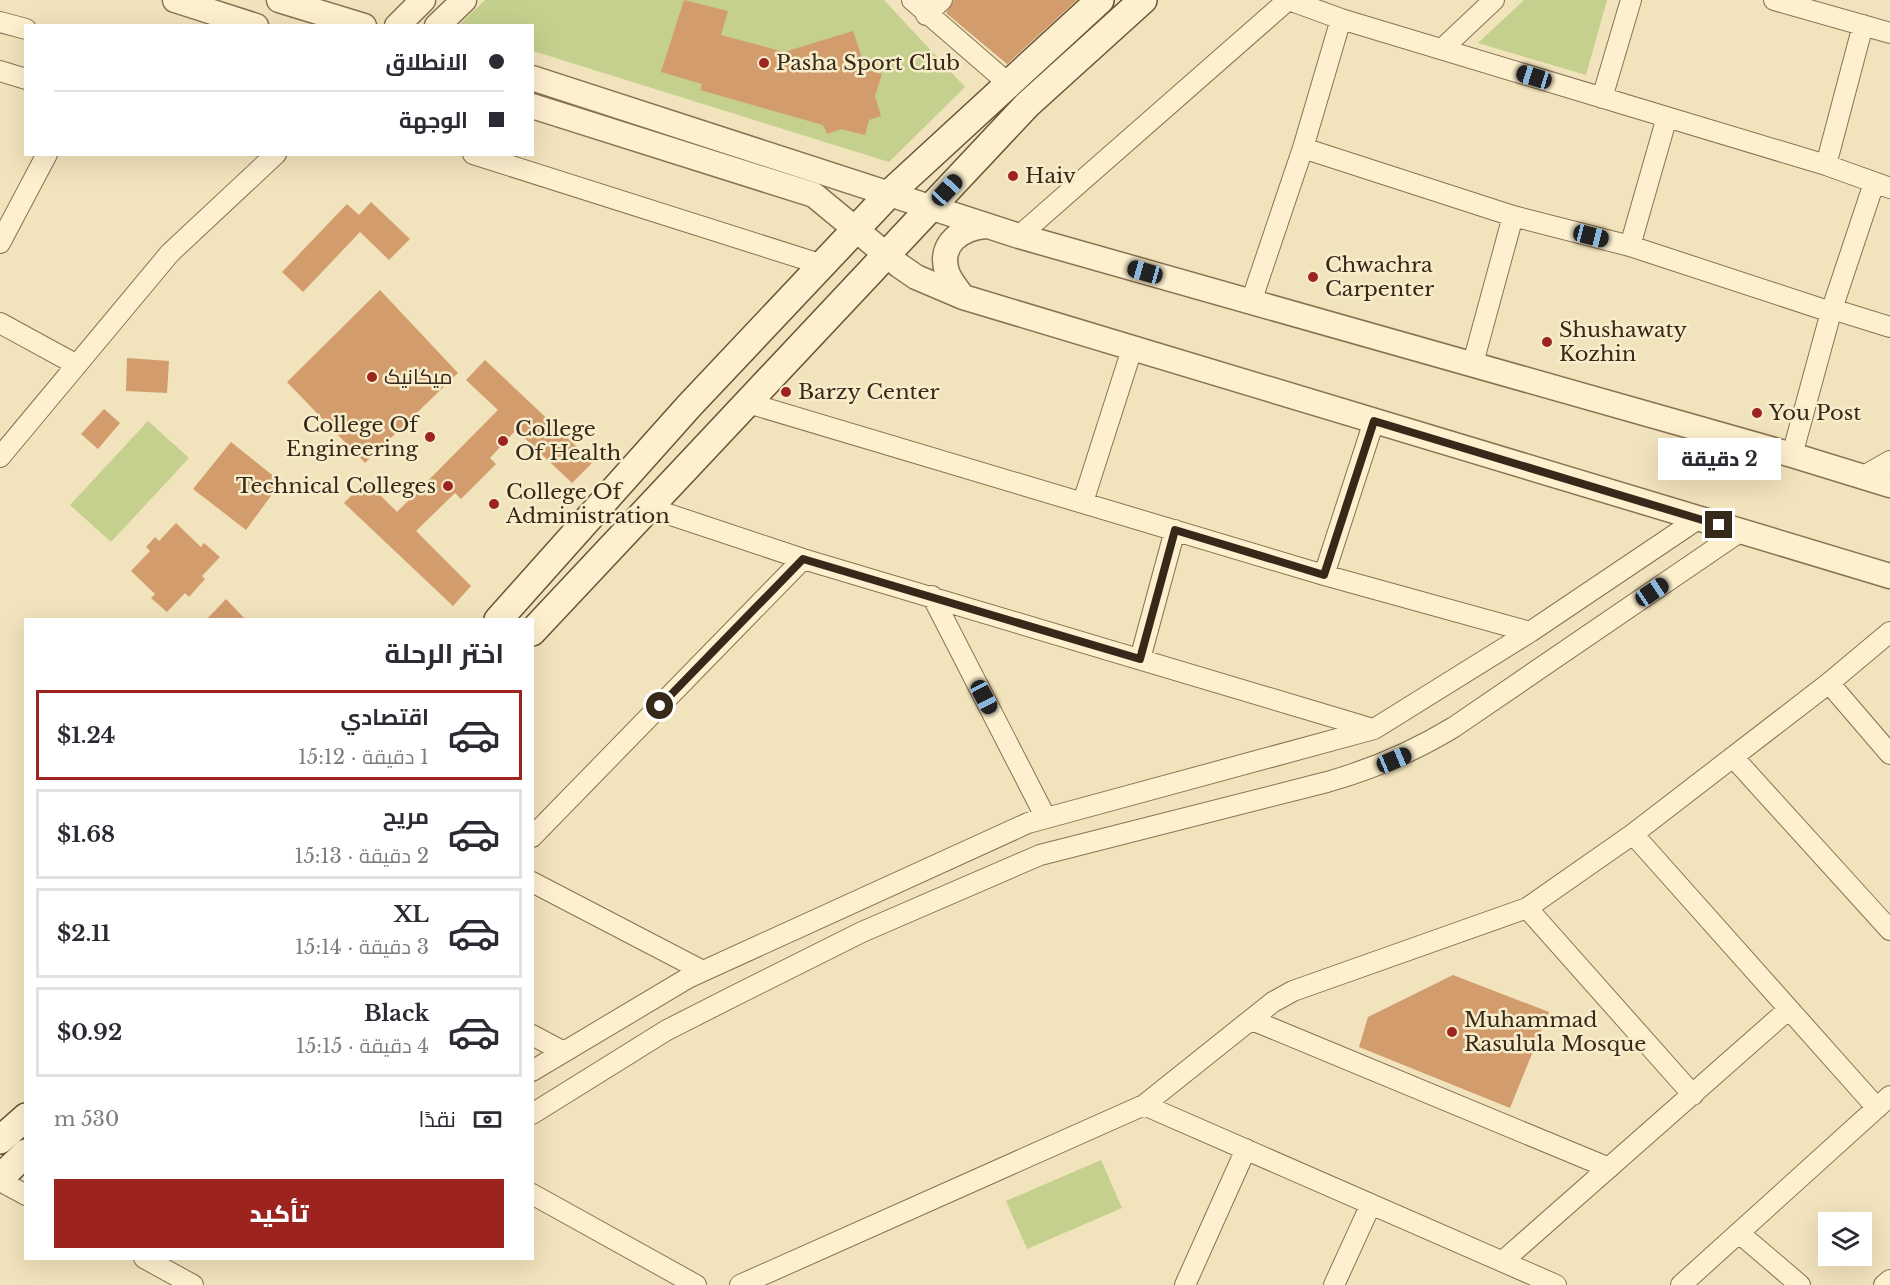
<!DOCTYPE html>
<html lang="ar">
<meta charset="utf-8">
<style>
body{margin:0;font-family:"Libre Baskerville",Cairo,serif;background:#f7f7f7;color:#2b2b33;direction:rtl;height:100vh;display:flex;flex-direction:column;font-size:22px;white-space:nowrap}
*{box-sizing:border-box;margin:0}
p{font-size:20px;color:#7c7c81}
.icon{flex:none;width:33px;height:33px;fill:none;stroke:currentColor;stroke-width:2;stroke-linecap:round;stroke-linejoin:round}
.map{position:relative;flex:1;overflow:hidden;direction:ltr}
.drawer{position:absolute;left:24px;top:618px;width:510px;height:642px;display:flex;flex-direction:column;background:#fff;border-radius:0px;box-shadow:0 6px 24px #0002;direction:rtl}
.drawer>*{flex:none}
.hud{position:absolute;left:24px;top:24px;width:510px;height:132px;border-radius:0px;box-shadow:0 6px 24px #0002;direction:rtl;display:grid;align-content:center;height:132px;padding:0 30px;background:#fff}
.fabs{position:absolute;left:1818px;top:1212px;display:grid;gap:12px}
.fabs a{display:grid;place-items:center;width:54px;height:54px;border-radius:0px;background:#fff;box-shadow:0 6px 24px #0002;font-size:30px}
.end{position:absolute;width:27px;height:27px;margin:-14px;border:8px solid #37291a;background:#fff;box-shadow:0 0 0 3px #fff}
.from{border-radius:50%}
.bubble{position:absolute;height:42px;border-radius:0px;background:#fff;box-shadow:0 6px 24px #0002;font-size:20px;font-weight:800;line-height:42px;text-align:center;direction:rtl}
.car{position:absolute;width:18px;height:36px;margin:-18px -9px;border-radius:8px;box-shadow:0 0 4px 2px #0007;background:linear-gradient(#222 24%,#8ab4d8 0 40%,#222 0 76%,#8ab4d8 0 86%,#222 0)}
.hud b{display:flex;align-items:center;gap:21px;height:57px;font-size:22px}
.hud b+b{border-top:2px solid #e1e1e2}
.hud i{width:15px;height:15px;background:#2b2b33}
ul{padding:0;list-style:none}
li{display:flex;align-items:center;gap:18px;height:90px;margin:0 12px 9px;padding:0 18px;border:3px solid #e1e1e2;border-radius:0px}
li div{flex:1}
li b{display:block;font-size:22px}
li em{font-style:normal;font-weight:800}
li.active{border-color:#9d231e}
li>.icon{width:54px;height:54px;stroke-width:1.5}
h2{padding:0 30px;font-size:27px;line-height:72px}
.pay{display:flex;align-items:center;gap:15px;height:66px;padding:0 30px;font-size:22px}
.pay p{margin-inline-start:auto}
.button{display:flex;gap:12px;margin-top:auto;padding:12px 30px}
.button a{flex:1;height:69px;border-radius:0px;background:#9d231e;color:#fff;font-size:24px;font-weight:800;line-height:69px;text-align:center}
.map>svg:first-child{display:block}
.green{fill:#c5d08e}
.building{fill:#d39c6d}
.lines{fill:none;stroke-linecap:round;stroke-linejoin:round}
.minor-casing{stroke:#897253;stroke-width:22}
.tertiary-casing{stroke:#897253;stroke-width:27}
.secondary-casing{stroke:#6b5337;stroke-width:30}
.minor{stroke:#fcf0ce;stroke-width:20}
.tertiary{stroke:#fcf0ce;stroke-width:24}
.secondary{stroke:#fcf0ce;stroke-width:27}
.route{stroke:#37291a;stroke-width:8}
.poi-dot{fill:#9d231e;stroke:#f8edcb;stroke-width:2}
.labels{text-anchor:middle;stroke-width:5;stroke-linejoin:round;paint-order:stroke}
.poi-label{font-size:21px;fill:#37291a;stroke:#f8edcb;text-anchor:start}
</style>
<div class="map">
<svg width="1890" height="1285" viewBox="0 0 1890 1285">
<rect width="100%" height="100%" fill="#f1e3bb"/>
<path class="green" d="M 485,0 L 884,0 L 965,87 L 889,162 L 533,51 L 532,26 L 458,26 Z
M 1524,0 L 1607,0 L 1586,75 L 1478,43 Z
M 148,421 L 189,458 L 111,542 L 70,505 Z
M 1101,1160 L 1122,1208 L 1027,1249 L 1006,1201 Z"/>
<path class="building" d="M 684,0 L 728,11 L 721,35 L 784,52 L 853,31 L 866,70 L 882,74 L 875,96 L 881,116 L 869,120 L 865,135 L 841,129 L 827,134 L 823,125 L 700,90 L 702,84 L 661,72 Z
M 954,0 L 1077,0 L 1007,64 L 946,13 Z
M 371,202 L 410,239 L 389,260 L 360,232 L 303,292 L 282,272 L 347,204 L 359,215 Z
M 380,290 L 458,373 L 365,463 L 287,382 Z
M 127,358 L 169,361 L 167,393 L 126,391 Z
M 485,360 L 593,462 L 572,483 L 516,430 L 490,458 L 496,464 L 461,499 L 455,493 L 416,531 L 471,586 L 453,606 L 344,503 L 366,481 L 397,512 L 498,410 L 466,380 Z
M 104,409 L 120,423 L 98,449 L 81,434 Z
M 231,442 L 281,482 L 246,530 L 193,489 Z
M 176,523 L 201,547 L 204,543 L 220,557 L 202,576 L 205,579 L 189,597 L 185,593 L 167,612 L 151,598 L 155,594 L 131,571 L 150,551 L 146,547 L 155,537 L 159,541 Z
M 226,599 L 246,620 L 206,620 Z
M 1453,975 L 1549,1012 L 1510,1108 L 1359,1047 L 1368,1017 Z"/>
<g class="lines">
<g class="minor-casing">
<path id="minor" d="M 912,0 L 1009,84
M 1289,0 L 1341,19 L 1826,165 L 1890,188
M 1774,0 L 1890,33
M 926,15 L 942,0
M 0,22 L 26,29
M 1442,49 L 1494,0
M 0,71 L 26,79
M 1602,98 L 1631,0
M 1303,148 L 1513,216 L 1630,246 L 1831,312
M 473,154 L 823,265
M 1826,165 L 1863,25
M 1019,236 L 1288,0
M 0,243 L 47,154
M 1630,246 L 1667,117
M 1251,302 L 1303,148 L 1341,19
M 1832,309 L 1890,327
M 0,323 L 77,365
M 1473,363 L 1513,216
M 748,403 L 1324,575 L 1530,632
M 1792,455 L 1831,312 L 1874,183
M 0,457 L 170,253 L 276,154
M 1862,477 L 1890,461
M 1083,502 L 1132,349
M 650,508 L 803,559 L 1373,729
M 1324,575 L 1374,421
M 932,596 L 1046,818
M 1140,659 L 1175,530
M 1829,683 L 1890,754
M 1733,757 L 1890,930
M 1633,834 L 1877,1108
M 532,837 L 803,559
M 532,882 L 703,971
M 1527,908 L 1693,1095
M 1252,1020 L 1609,1168
M 532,1035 L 564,1052
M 532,1071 L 688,978 L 1028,823 L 1374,729 L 1530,632 L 1698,519
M 1144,1105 L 1556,1285
M 532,1114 L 667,1030 L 740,993 L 862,932 L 1040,855 L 1327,782 C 1373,769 1413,752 1454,727 L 1741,531
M 0,1181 L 26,1195
M 532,1194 L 696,1285
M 1739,1233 L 1800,1285
M 144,1258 L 193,1285
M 1503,1261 L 1789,1009
M 740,1285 L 1144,1105 L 1273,1002 L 1293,991 L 1527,908 L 1633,834 L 1829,683 L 1890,632
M 1185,1285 L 1246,1149
M 1334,1285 L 1371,1204
M 1681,1285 L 1890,1096
M 1884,1285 L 1890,1280"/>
</g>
<g class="tertiary-casing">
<path id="tertiary" d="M 175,0 L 256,26
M 279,0 L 364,26
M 397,26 L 423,0
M 437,26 L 464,0
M 532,78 L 1019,236 L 1792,455 L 1890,485
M 532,106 L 814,195 L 900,266 L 916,277 L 963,297 L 1890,576
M 963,297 C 958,290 950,281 947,272 C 938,243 962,228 986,226"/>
</g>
<g class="secondary-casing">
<path id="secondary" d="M 498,620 L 689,406 L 890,193 L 1100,0
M 532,632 L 1027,105 L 1143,0
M 0,1140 L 26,1117
M 0,1178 L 26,1153"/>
</g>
<use href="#minor" class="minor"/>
<use href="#tertiary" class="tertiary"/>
<use href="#secondary" class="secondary"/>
</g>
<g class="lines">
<path class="route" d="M 660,706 L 803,559 L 1140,659 L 1175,530 L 1324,575 L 1374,421 L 1719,525"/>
</g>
<g class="poi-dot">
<circle cx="764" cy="63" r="6"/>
<circle cx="1013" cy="176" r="6"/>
<circle cx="1313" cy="277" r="6"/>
<circle cx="1547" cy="342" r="6"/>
<circle cx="372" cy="377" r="6"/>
<circle cx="786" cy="392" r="6"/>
<circle cx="1757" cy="413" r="6"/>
<circle cx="430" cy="437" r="6"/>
<circle cx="503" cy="441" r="6"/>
<circle cx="448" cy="486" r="6"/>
<circle cx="494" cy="504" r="6"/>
<circle cx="1452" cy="1032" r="6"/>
</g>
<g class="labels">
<g class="poi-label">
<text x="776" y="70">Pasha Sport Club</text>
<text x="1025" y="183">Haiv</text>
<text x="1325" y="272">Chwachra<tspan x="1325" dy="24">Carpenter</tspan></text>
<text x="1559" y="337">Shushawaty<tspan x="1559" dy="24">Kozhin</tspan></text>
<text x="384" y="384">میکانیک</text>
<text x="798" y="399">Barzy Center</text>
<text x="1769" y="420">You Post</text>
<text x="418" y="432" text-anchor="end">College Of<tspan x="418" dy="24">Engineering</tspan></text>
<text x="515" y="436">College<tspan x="515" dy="24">Of Health</tspan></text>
<text x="436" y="493" text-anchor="end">Technical Colleges</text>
<text x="506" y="499">College Of<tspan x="506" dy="24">Administration</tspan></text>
<text x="1464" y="1027">Muhammad<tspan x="1464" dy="24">Rasulula Mosque</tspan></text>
</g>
</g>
</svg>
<div class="fabs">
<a><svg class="icon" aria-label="layers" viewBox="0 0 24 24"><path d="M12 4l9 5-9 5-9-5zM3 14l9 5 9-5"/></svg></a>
</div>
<i class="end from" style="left:660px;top:706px"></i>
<i class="end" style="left:1719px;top:525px"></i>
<div class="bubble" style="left:1658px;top:438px;width:123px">2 دقيقة</div>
<i class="car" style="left:1534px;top:77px;rotate:287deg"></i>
<i class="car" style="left:947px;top:190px;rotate:43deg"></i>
<i class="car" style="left:1591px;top:236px;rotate:104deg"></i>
<i class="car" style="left:1145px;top:272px;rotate:286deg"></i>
<i class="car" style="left:1652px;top:592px;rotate:56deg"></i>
<i class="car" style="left:984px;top:697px;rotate:152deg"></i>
<i class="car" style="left:1394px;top:760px;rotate:67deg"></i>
<div class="hud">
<b><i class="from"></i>الانطلاق</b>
<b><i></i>الوجهة</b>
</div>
<section class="drawer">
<h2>اختر الرحلة</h2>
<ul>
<li class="active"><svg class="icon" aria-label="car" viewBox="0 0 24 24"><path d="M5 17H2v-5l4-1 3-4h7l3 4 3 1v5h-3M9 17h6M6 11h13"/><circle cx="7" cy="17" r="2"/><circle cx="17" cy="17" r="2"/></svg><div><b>اقتصادي</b><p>1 دقيقة · 15:12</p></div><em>$1.24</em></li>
<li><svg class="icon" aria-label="car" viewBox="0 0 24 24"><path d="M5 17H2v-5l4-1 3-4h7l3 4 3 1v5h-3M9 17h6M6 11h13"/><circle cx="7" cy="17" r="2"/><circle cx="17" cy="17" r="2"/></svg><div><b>مريح</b><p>2 دقيقة · 15:13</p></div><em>$1.68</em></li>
<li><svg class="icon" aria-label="car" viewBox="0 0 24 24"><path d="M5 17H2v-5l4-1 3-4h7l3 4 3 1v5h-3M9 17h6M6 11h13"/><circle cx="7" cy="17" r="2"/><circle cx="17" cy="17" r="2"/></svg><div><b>XL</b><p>3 دقيقة · 15:14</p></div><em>$2.11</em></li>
<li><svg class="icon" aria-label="car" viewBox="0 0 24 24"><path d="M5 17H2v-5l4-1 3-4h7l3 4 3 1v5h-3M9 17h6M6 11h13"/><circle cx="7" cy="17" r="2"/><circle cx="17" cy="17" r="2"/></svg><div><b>Black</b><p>4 دقيقة · 15:15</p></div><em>$0.92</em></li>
</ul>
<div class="pay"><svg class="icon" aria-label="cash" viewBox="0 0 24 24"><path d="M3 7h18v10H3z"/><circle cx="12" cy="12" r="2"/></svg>نقدًا<p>530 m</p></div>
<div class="button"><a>تأكيد</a></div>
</section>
</div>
